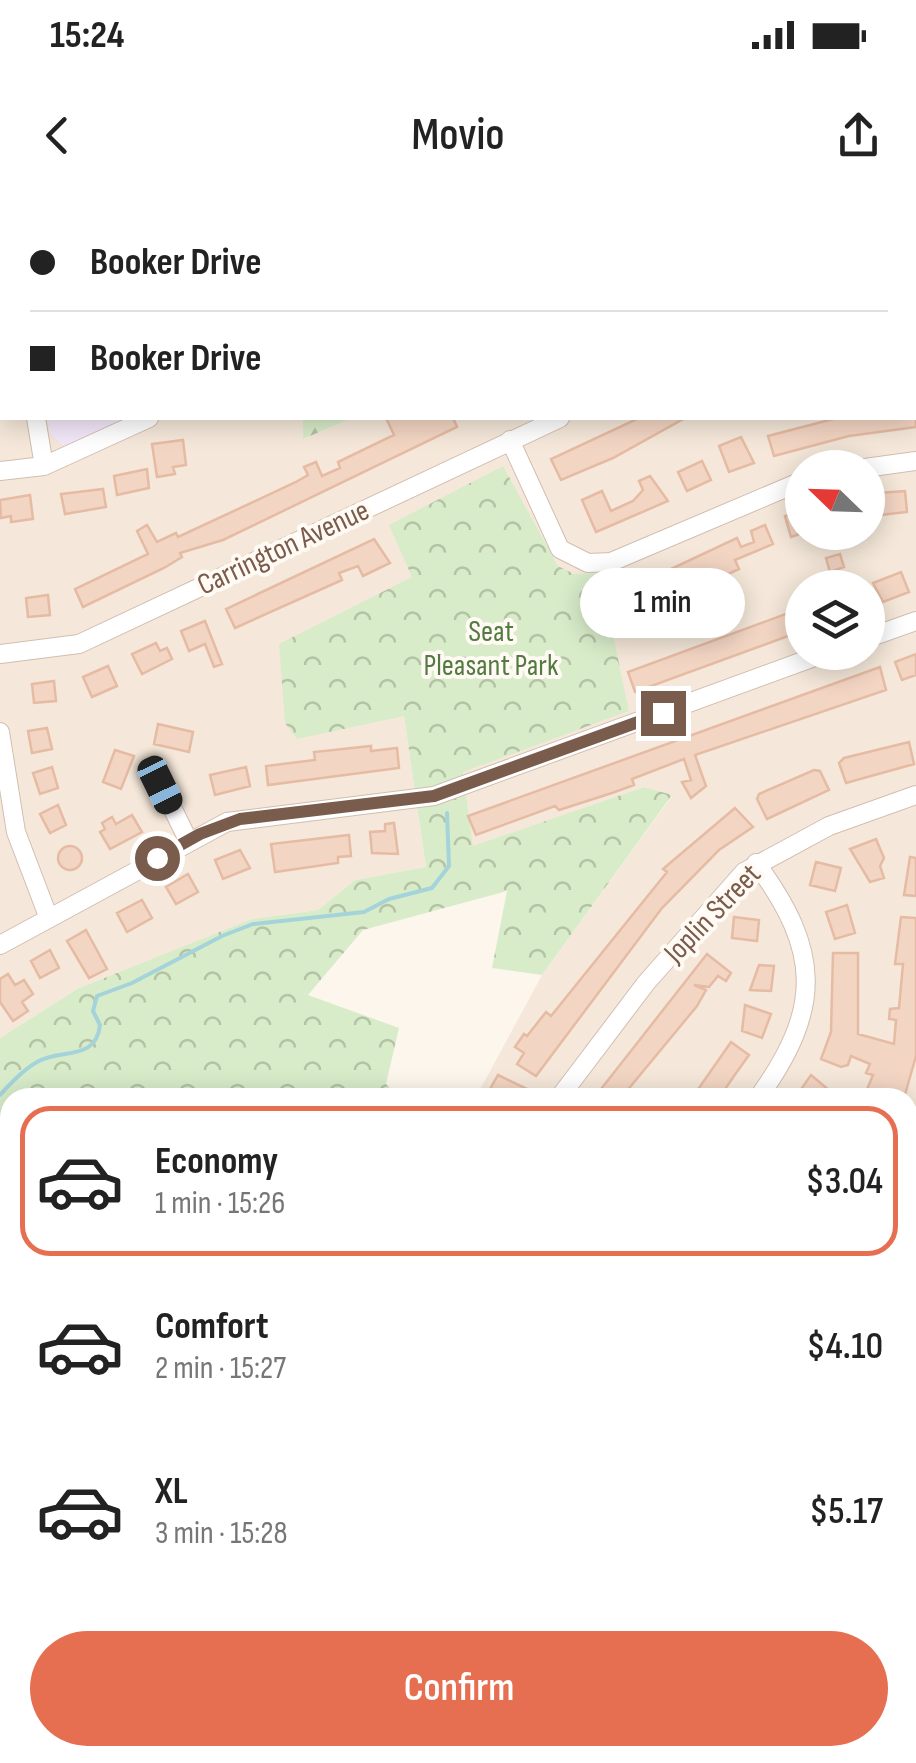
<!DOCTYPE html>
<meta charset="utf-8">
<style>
body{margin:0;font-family:"Sofia Sans Condensed",sans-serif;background:#f2f2f2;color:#222;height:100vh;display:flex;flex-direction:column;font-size:38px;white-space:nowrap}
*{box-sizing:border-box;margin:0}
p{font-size:32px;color:#767676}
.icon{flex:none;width:55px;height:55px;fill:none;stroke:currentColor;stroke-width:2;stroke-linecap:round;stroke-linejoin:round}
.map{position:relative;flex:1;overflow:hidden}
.details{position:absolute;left:0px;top:888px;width:918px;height:678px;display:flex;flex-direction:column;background:#fff;border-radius:30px 30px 0 0;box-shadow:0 5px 25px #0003}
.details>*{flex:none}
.top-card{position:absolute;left:0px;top:0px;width:918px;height:220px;box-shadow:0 5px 25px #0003;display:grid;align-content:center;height:220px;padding:0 30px;background:#fff}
.needle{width:65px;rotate:293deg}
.tools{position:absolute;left:785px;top:250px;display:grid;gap:20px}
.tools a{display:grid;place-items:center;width:100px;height:100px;border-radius:50%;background:#fff;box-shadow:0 5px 25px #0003;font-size:50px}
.end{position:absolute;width:45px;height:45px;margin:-22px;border:12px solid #7a5c4d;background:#fff;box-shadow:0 0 0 5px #fff}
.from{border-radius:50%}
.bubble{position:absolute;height:70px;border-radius:35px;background:#fff;box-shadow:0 5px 25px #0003;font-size:32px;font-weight:600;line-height:70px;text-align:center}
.car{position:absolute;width:30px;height:60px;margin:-30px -15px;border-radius:12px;box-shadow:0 0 8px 2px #0007;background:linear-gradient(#222 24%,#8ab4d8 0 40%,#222 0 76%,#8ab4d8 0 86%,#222 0)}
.top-card b{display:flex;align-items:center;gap:35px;height:95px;font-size:38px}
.top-card b+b{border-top:2px solid #e0e0e0}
.top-card i{width:25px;height:25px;background:#222}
ul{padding:18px 0 0;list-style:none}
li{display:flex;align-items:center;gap:30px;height:150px;margin:0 20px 15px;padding:0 10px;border:5px solid transparent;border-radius:30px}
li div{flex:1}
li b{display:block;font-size:38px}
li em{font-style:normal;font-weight:600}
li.active{border-color:#e76f51}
li>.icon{width:90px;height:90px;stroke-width:1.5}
.primary-button{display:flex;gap:20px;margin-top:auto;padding:20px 30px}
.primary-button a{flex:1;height:115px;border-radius:60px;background:#e76f51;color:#fff;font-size:40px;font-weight:600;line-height:115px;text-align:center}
.status{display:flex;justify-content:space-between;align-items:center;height:70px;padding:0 50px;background:#fff;direction:ltr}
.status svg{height:28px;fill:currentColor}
header{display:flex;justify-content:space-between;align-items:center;height:130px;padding:0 30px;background:#fff;font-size:45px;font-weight:600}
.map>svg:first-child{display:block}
.residential{fill:#f5e8da;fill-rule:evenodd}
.education{fill:#f3e8fa}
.forest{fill:url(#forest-firs)}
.park{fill:url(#park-crowns)}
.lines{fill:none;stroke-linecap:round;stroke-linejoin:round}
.stream{stroke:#a5d3da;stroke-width:4}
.building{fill:#f3d5c3;stroke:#e6bba3;stroke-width:2.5}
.minor-casing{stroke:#d1beb0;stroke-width:20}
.major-casing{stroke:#dad1cd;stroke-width:22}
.minor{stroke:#fff;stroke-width:18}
.major{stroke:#fbd9a5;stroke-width:20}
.route{stroke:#7a5c4d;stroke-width:12}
.labels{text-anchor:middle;stroke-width:8;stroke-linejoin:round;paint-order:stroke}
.street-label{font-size:30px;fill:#7a5c4d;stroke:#fffaf3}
.park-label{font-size:30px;fill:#537a41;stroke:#fffaf3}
</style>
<div class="status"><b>15:24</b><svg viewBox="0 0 49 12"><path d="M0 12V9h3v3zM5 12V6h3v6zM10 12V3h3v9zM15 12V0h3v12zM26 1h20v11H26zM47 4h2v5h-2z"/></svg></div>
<header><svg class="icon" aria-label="back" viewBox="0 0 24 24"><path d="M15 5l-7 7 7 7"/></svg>Movio<svg class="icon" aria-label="share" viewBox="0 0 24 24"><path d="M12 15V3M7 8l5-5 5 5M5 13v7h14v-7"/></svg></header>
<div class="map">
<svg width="916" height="1563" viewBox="0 0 916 1563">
<defs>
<pattern id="forest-firs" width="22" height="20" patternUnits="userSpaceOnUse" patternTransform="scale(2.5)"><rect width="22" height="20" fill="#d8ecc9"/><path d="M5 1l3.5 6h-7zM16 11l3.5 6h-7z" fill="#b4c2a5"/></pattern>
<pattern id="park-crowns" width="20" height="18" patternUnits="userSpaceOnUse" patternTransform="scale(2.5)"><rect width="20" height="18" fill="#d8ecc9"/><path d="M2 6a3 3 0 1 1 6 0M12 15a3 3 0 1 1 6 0" fill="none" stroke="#b4c2a5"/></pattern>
</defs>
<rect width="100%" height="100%" fill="#fdf6ec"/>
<path class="residential" d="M 0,0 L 19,2 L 2,2 L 2,218 L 48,218 L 50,234 L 130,218 L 303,218 L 304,239 L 353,218 L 915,218 L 915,2 L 802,2 L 916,0 L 916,1288 L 908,1288 L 908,898 L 476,897 L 542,775 L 672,596 L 644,587 L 473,647 L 463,572 L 574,374 L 558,366 L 503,267 L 475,282 L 412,377 L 404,516 L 426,667 L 355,680 L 318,710 L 252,719 L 77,789 L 0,838 ZM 802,268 L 868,268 L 868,332 L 802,332 ZM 802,388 L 868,388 L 868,452 L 802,452 Z
M 0,1292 L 10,1309 L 5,1499 L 10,1506 L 10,1555 L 185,1555 L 189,1563 L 0,1563 Z
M 908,1544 L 916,1550 L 916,1563 L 420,1563 L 440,1555 L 908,1555 Z"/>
<path class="education" d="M 19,0 L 549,0 L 546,2 Z
M 48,218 L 130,218 L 65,247 L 50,234 Z"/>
<path class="forest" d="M 549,0 L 807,0 L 546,2 Z
M 303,218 L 353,218 L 303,239 Z
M 7,1250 L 10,1254 L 10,1308 L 0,1292 L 0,1252 Z"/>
<path class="park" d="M 503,266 L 558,366 L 574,374 L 600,373 L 629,511 L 463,572 L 473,646 L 644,587 L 672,595 L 542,775 L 492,768 L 507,691 L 363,730 L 308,795 L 399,828 L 386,884 L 399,897 L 10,898 L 10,1128 L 0,1112 L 0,838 L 77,789 L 154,758 L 252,719 L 318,710 L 355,680 L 426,667 L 404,516 L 297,539 L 285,523 L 279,444 L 412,377 L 389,325 Z
M 908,1289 L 916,1289 L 916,1453 L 908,1449 Z
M 256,1555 L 440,1555 L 420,1563 L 260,1563 Z"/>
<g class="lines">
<path class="stream" d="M 745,2 L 754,0
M 0,895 C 11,883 23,870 37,862 C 60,848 96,862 100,825 L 93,811 L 97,796 L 132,783 L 222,736 L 253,724 L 364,712 L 389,699 L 432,688 L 449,666 L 447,613
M 0,999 L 10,1013
M 908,1499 L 916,1510"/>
</g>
<path class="building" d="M 386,218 L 453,218 L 457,227 L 223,340 L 180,353 L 182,357 L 164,368 L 83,407 L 75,389 L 148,354 L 137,331 L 147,325 L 157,342 L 176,333 L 178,337 L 296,282 L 308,275 L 304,267 L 316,262 L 322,276 L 340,268 L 338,262 L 394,235 Z
M 639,218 L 685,218 L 613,258 L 561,280 L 551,259 Z
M 837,218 L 916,218 L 916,227 L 849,236 L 774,256 L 768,236 Z
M 741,237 L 754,263 L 729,272 L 719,246 Z
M 183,240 L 186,265 L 173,267 L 175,274 L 157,277 L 152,244 Z
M 702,261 L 711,280 L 687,291 L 678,272 Z
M 147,269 L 149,288 L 117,295 L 114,276 Z
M 650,276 L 668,301 L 596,332 L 582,300 L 602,291 L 611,311 L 633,301 L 643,290 L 639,281 Z
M 103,289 L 106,307 L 65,314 L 61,294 Z
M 905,291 L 907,312 L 880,315 L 878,293 Z
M 30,295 L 33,319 L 11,322 L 11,316 L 1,318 L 0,300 Z
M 802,311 L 802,333 L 791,337 L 785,316 Z
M 765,325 L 773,344 L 735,360 L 739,369 L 717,379 L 727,400 L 717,405 L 703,376 L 671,391 L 673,397 L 664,401 L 661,395 L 629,410 L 632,415 L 622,419 L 611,397 L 737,338 L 741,347 L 754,342 L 751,331 Z
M 374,339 L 390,363 L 363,376 L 358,366 L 339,373 L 342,380 L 235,428 L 226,409 Z
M 840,354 L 844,367 L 830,372 L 826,358 Z
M 901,372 L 909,392 L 883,402 L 873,383 Z
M 48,395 L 50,415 L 28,417 L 26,398 Z
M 802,408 L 802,431 L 635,492 L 628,472 Z
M 205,421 L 222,464 L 214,467 L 205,444 L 189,451 L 181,431 Z
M 156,443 L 160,451 L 167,448 L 172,459 L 142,474 L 132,454 Z
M 916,454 L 916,475 L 902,480 L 895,462 Z
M 108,466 L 117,486 L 92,497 L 83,477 Z
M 880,467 L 886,490 L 695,555 L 706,586 L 691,598 L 682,582 L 691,580 L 684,559 L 632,579 L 634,585 L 612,593 L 559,610 L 555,606 L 476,635 L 468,616 Z
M 54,481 L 56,501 L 34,503 L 32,484 Z
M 158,524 L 193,532 L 189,552 L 154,544 Z
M 47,528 L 52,549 L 32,553 L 28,531 Z
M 909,542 L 914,564 L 846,583 L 839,563 L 844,558 Z
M 371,546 L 371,551 L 397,548 L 399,568 L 268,585 L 266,566 L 315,560 L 314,552 Z
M 115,550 L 134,556 L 121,589 L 103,582 Z
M 52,567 L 58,588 L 40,594 L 33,573 Z
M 246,567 L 250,586 L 215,595 L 210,575 Z
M 814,570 L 820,571 L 829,590 L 767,619 L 757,599 L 759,594 Z
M 58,605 L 66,625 L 50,633 L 40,614 Z
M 735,608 L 753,627 L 719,650 L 662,708 L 536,876 L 517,864 L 524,853 L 515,847 L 524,834 L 527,836 L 546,812 L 551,816 L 667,672 L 663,669 Z
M 132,615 L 142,632 L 110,649 L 100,632 L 105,629 L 102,623 L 112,617 L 116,624 Z
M 394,623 L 398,654 L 372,653 L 370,632 L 385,631 L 385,624 Z
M 349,635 L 351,656 L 338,657 L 338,663 L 275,672 L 271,644 Z
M 876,639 L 884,658 L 880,666 L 884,678 L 870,682 L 850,649 Z
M58 658a12 12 0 1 1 24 0a12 12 0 1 1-24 0Z
M 240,650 L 250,668 L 223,679 L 215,660 Z
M 910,657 L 916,658 L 916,696 L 904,695 Z
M 816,662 L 841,668 L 835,691 L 810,685 Z
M 188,674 L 198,692 L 176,704 L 166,687 Z
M 142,700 L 152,718 L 127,732 L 117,713 Z
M 847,705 L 855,733 L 835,739 L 826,712 Z
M 734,717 L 759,720 L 757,741 L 732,738 Z
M 901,717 L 916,718 L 916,856 L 904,898 L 877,898 L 866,892 L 873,875 L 866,873 L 870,864 L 851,856 L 848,865 L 841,867 L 821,859 L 831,832 L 833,753 L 858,753 L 858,834 L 894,844 L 896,820 L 889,819 L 890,809 L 899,808 L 903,764 L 895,764 Z
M 86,730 L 107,769 L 89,778 L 67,741 Z
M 50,750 L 59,768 L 40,778 L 31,761 Z
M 707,754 L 731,773 L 726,781 L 718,776 L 709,787 L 694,785 L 706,790 L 697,806 L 621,898 L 594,898 Z
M 759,765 L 774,766 L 771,791 L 750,790 Z
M 8,774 L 15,785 L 24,780 L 33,794 L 22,802 L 28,811 L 13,821 L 0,802 L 0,779 Z
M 745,805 L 771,814 L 762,838 L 742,831 Z
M 731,842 L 749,855 L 734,876 L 719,898 L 692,898 Z
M 498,875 L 529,890 L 526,898 L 503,898 L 489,891 Z
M 811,875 L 830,891 L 825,898 L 795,898 Z"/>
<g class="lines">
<g class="minor-casing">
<path id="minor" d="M 3,0 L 4,2
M 31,0 L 32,2
M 133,2 L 133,0
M 915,74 L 916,73
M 0,104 L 2,103
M 36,218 L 44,266
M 510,240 L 560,349 L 588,363 L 611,362 L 802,281
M 865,268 L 916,261
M 0,271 L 44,266 L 149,218
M 868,438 L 916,421
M 0,454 L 79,444 L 560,218
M 0,532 L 16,632 L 48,716
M 161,585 L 188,640
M 756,663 C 821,751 823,808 758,898
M 0,745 L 227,622 L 434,596 L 828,452
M 559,898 L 646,783 L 744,672 L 829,626 L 916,595
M 908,956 L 916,943
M 908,1036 L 916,1041
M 908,1233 L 916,1233
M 0,1235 L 10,1233
M 0,1523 L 0,1542
M 286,1555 L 289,1563
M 898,1555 L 903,1563
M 461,1563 L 481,1555"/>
</g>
<g class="major-casing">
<path id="major" d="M 0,1153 L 10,1168
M 0,1205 L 10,1220
M 209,1555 L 213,1563
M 242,1555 L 246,1563"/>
</g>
<use href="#minor" class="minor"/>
<use href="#major" class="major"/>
</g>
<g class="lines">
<path class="route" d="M 157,658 L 200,634 L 240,619 L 434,596 L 663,513"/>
</g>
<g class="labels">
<g class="street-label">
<text transform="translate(283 347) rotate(-25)" y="10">Carrington Avenue</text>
<text transform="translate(712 713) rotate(-46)" y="10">Joplin Street</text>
</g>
<g class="park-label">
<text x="491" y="441">Seat<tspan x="491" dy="34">Pleasant Park</tspan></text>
</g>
</g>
</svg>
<div class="tools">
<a><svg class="needle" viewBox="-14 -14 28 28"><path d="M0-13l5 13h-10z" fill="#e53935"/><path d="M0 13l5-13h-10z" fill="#767676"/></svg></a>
<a><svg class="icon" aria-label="layers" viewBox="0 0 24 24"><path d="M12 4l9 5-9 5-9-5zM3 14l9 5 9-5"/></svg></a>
</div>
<i class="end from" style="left:157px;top:658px"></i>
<i class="end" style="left:663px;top:513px"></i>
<div class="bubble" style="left:580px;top:368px;width:165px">1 min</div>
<i class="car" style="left:160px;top:585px;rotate:154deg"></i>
<div class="top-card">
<b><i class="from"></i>Booker Drive</b>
<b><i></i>Booker Drive</b>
</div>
<section class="details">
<ul>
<li class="active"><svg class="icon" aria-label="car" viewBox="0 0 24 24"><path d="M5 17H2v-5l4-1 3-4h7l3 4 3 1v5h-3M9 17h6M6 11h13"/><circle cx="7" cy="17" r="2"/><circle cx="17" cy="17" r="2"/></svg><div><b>Economy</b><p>1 min · 15:26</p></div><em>$3.04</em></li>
<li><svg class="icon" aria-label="car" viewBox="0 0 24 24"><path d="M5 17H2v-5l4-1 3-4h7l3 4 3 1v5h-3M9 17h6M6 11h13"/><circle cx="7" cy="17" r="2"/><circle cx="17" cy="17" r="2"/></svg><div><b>Comfort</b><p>2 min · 15:27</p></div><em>$4.10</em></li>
<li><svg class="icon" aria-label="car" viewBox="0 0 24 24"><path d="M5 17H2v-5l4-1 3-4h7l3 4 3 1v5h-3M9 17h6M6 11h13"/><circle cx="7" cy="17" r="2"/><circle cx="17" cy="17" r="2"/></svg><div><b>XL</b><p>3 min · 15:28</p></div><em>$5.17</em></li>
</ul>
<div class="primary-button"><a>Confirm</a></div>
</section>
</div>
